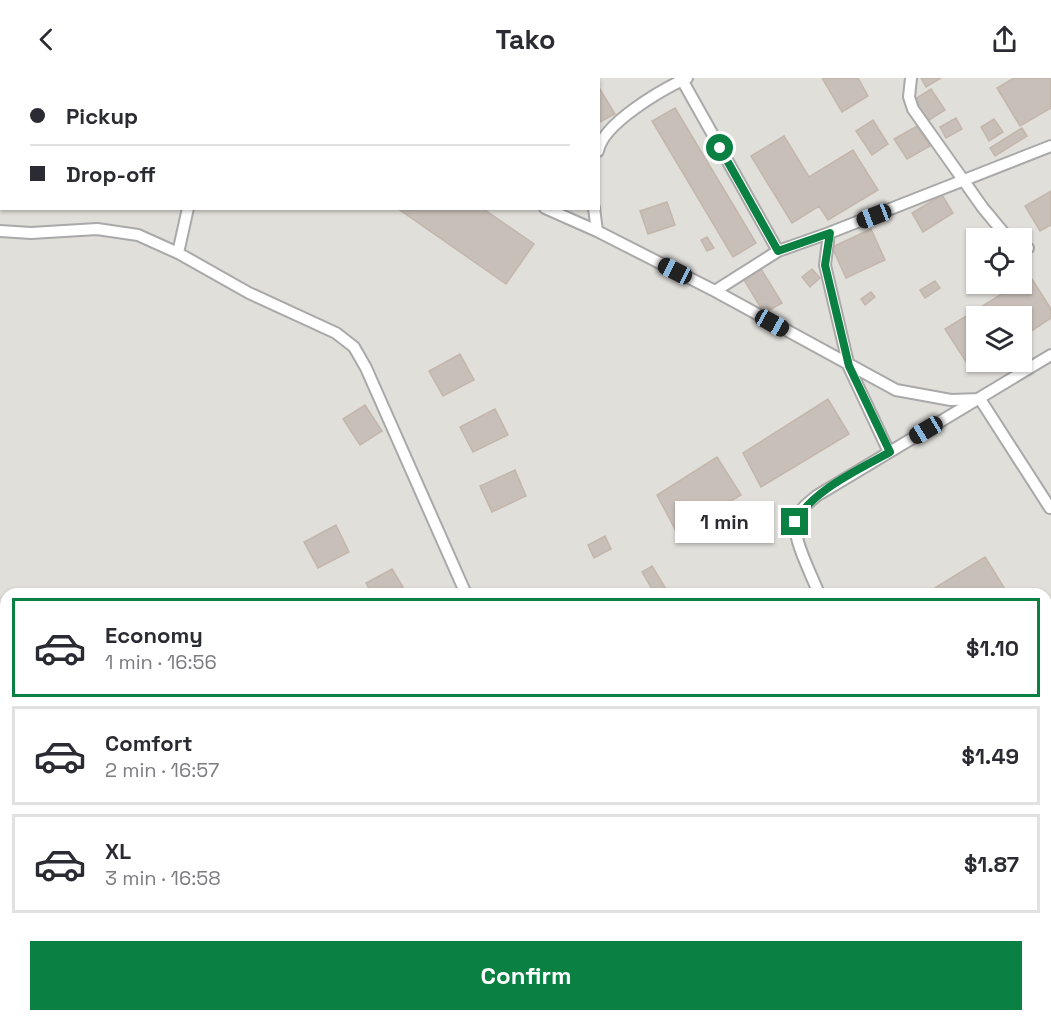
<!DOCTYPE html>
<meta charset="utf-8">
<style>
body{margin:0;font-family:"Space Grotesk",sans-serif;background:#f7f7f7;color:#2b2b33;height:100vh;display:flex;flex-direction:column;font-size:22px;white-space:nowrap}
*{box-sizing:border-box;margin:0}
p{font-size:20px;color:#7c7c81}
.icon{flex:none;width:33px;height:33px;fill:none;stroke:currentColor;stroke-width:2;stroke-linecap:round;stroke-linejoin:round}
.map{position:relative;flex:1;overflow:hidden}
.panel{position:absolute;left:0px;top:510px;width:1052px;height:434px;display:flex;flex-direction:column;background:#fff;border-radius:18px 18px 0 0;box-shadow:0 2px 4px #0004}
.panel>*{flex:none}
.hud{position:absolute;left:0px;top:0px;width:600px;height:132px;box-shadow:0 2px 4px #0004;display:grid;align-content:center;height:132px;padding:0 30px;background:#fff}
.controls{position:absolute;left:966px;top:150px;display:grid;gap:12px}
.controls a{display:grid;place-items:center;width:66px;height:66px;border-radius:0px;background:#fff;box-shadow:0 2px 4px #0004;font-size:30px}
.end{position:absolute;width:27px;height:27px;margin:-14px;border:8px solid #0b8043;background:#fff;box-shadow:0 0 0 3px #fff}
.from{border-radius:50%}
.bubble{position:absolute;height:42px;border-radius:0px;background:#fff;box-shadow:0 2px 4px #0004;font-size:20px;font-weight:700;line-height:42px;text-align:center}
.car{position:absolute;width:18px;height:36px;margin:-18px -9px;border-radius:8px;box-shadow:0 0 4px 2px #0007;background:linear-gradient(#222 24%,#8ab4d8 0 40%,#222 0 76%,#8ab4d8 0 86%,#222 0)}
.hud b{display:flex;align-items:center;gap:21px;height:57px;font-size:22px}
.hud b+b{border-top:2px solid #e1e1e2}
.hud i{width:15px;height:15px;background:#2b2b33}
ul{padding:10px 0 0;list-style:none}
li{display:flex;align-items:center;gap:18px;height:99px;margin:0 12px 9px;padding:0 18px;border:3px solid #e1e1e2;border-radius:0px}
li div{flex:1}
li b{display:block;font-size:22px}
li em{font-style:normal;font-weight:700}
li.on{border-color:#0b8043}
li>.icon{width:54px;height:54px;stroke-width:1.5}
.cta{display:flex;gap:12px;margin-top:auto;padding:12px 30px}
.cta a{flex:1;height:69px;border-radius:0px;background:#0b8043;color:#fff;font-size:24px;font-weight:700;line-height:69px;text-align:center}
header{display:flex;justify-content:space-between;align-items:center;height:78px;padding:0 30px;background:#fff;font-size:27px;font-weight:700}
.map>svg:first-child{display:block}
.airport{fill:#e1dfda;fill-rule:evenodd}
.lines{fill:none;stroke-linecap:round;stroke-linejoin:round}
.taxiway{stroke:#b1b0ac;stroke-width:52}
.building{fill:#c7bfb8;stroke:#c4b6ab;stroke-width:1.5}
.service-casing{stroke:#a9a9a9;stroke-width:14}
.service{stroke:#fff;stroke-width:10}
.route{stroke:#0b8043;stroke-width:8}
</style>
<header><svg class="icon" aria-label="back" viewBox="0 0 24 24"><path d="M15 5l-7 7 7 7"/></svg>Tako<svg class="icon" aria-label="share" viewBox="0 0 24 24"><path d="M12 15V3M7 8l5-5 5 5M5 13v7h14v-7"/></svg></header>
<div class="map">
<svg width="1051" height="943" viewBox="0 0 1051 943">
<rect width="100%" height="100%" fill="#f2efe9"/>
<path class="airport" d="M 0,0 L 1051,0 L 1051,943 L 0,943 ZM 2,2 L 598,2 L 598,130 L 2,130 ZM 976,160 L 1022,160 L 1022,206 L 976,206 ZM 976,238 L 1022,238 L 1022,284 L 976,284 ZM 6,516 L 1046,516 L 1046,938 L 6,938 Z"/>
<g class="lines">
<path class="taxiway" d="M 1046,770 L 1051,758
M 798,938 L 802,943
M 978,938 L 986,943
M 906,943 L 918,938"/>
</g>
<path class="building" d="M 555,0 L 594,0 L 595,2 L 556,2 Z
M 822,0 L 858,0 L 868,18 L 842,34 Z
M 921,0 L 941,0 L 926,9 Z
M 1014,0 L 1051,0 L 1051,30 L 1020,48 L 997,10 Z
M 598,8 L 615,36 L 598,45 Z
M 931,11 L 945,32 L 926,44 L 912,23 Z
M 675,30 L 756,165 L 733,179 L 652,43 Z
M 956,40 L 962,51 L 946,60 L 940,49 Z
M 994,41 L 1003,54 L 989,63 L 981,49 Z
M 873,42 L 888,66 L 872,77 L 856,53 Z
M 917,48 L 930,68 L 907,81 L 894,61 Z
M 1022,50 L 1027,58 L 995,78 L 990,70 Z
M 784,58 L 809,99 L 853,72 L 878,112 L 828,142 L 819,128 L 792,145 L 751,78 Z
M 1051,113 L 1051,147 L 1040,153 L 1025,128 Z
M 942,117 L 953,135 L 923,154 L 912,135 Z
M 667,124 L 675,147 L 648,156 L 640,133 Z
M 397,130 L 482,130 L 534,166 L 506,206 Z
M 871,151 L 885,182 L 846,200 L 832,169 Z
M 707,159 L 714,170 L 707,173 L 701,162 Z
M 761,191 L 782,225 L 764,235 L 744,202 Z
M 812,191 L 820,200 L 810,209 L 802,199 Z
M 1030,198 L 1051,231 L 1051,240 L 1022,259 L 1022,238 L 976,238 L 976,284 L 981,284 L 970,290 L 945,251 L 1018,206 L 1022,206 L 1022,203 Z
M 935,203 L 940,210 L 925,220 L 920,212 Z
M 871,214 L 875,219 L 865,227 L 861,221 Z
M 460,276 L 474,302 L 443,318 L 429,293 Z
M 828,321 L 849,356 L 761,409 L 743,375 Z
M 365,327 L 382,353 L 360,367 L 343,341 Z
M 495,331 L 508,357 L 473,374 L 460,349 Z
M 717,379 L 741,417 L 677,455 L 657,417 Z
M 515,392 L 526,418 L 492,434 L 480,408 Z
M 758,442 L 761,451 L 751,455 L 747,446 Z
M 336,447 L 349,474 L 318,490 L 304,464 Z
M 605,458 L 611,471 L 594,480 L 588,467 Z
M 985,479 L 1008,516 L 925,516 Z
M 652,488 L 669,516 L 655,516 L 642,494 Z
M 392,491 L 403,509 L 391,516 L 372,516 L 366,505 Z
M 1046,576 L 1051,584 L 1051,607 L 1046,611 Z"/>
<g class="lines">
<g class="service-casing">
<path id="service" d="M 314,0 L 317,2
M 681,0 L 778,173
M 911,0 L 909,19 L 913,31 L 983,130 L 1008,160
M 172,2 L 172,0
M 401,2 L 404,0
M 598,73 C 603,45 663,11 687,0
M 545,130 L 597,153 L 715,213 L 896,312 L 951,322 L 980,321 L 1050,430
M 594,130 L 597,153
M 0,153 L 31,155 L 97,151 L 138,157 L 178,175 L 249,215 L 336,255 L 354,269 L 366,290 L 466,516
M 829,155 L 825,187 L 849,289 L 889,374
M 1022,167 L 1028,170
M 178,175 L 188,130
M 715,213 L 778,173 L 829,155 L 1051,68
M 819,516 C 813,500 791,458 796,443 C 799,431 809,424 818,417 L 1051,277
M 0,723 L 6,718
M 631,943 L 634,938"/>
</g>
<use href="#service" class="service"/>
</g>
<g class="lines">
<path class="route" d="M 720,70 L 778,173 L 830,155 L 825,187 L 849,288 L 890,374 C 858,392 813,412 795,444"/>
</g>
</svg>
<div class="controls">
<a><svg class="icon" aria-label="locate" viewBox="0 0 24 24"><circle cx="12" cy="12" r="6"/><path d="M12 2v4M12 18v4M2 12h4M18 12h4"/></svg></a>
<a><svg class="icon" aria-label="layers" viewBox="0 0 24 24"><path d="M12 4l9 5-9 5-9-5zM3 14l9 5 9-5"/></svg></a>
</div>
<i class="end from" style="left:720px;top:70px"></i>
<i class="end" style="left:795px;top:444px"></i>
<div class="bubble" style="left:675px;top:423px;width:99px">1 min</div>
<i class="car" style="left:874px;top:138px;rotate:249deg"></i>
<i class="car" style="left:675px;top:193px;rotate:297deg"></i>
<i class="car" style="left:772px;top:245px;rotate:119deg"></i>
<i class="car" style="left:926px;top:352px;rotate:239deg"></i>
<div class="hud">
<b><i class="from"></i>Pickup</b>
<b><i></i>Drop-off</b>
</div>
<section class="panel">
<ul>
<li class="on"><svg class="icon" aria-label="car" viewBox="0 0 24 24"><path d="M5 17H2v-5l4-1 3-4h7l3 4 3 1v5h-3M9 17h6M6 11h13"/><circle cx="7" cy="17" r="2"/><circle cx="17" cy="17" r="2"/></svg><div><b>Economy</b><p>1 min · 16:56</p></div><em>$1.10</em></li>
<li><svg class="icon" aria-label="car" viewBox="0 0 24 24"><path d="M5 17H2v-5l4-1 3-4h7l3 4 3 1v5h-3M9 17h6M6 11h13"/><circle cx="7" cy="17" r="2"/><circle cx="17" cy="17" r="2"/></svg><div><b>Comfort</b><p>2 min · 16:57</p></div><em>$1.49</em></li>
<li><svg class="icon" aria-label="car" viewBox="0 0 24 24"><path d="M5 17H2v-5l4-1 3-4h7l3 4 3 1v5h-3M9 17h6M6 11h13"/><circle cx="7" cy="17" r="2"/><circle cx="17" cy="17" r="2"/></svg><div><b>XL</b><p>3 min · 16:58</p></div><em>$1.87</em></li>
</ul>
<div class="cta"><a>Confirm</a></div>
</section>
</div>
